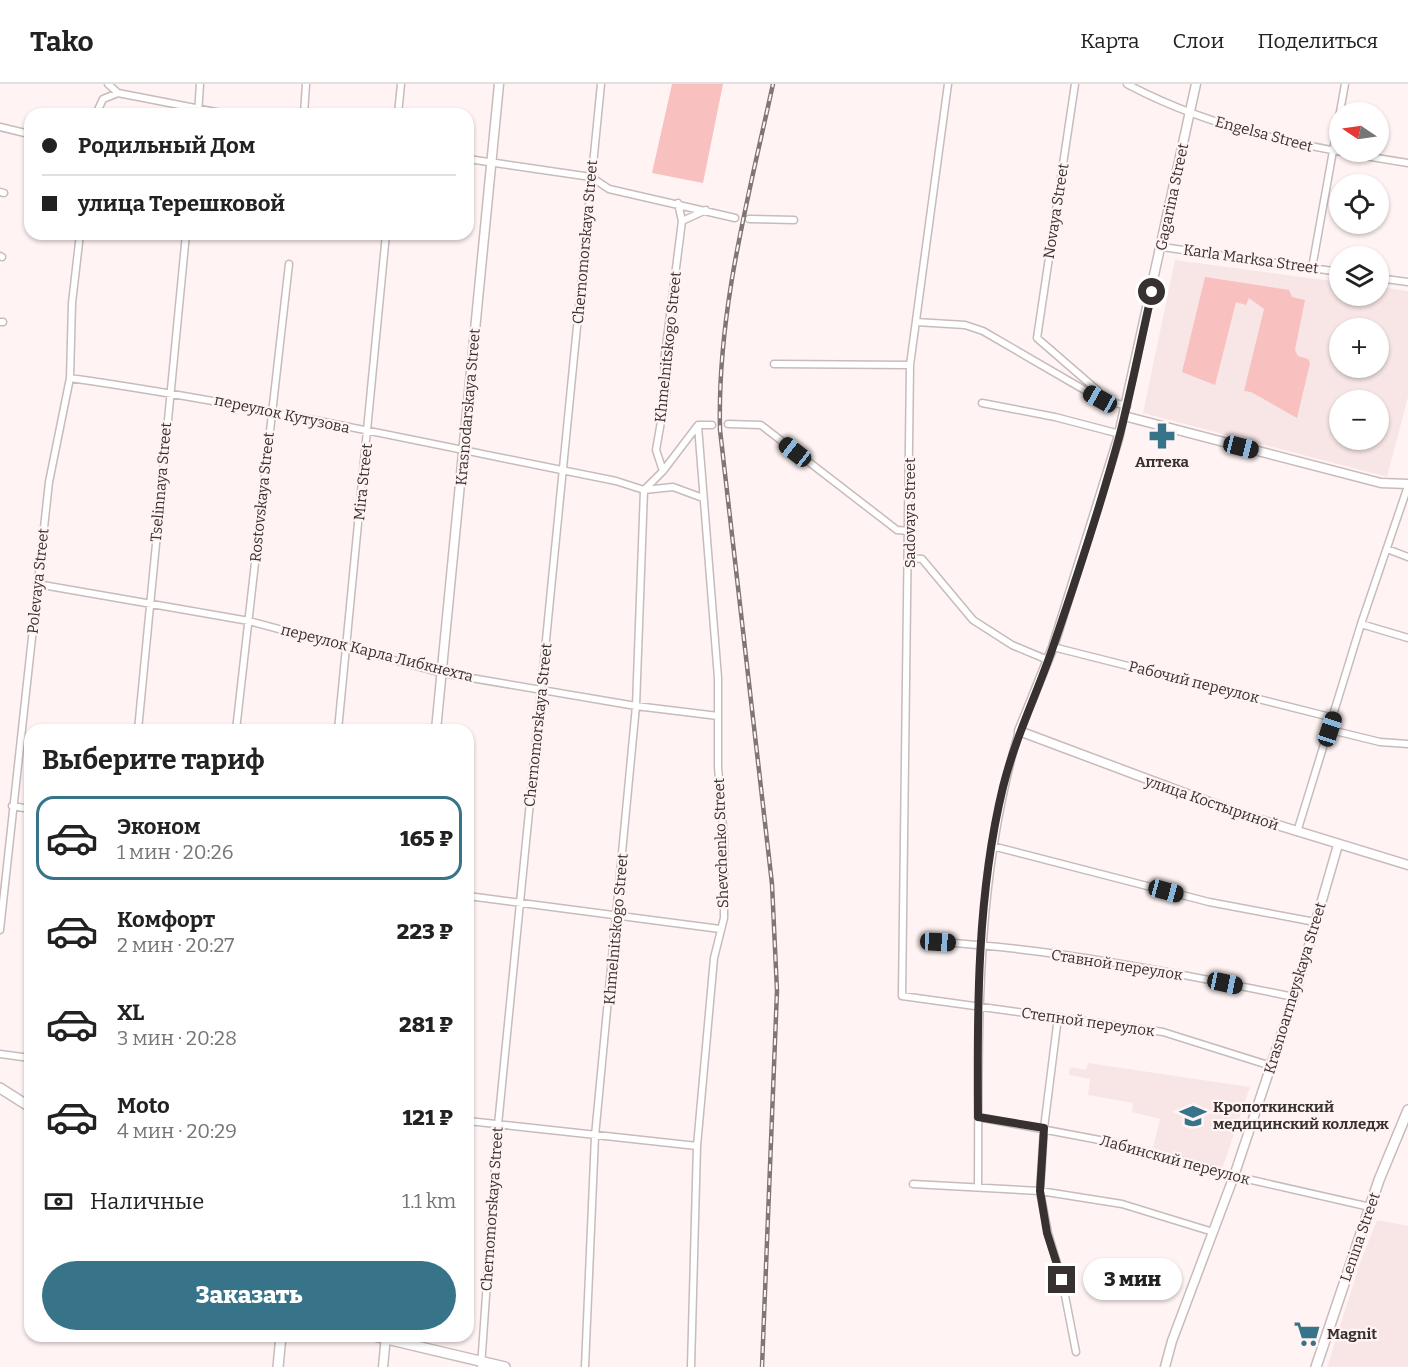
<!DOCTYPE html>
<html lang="ru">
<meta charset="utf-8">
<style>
body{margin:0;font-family:Bitter,serif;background:#f6f6f6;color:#222;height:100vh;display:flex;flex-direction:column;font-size:22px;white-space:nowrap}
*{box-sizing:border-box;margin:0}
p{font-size:20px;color:#767676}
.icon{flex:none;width:33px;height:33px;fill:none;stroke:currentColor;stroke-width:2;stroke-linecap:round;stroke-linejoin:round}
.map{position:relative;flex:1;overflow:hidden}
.sheet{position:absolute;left:24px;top:640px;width:450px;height:618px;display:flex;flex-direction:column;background:#fff;border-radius:18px;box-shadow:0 2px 4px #0004}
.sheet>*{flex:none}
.top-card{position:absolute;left:24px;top:24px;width:450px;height:132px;border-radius:18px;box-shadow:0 2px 4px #0004;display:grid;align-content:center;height:132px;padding:0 18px;background:#fff}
.needle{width:39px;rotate:283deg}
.fabs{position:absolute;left:1329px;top:18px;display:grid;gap:12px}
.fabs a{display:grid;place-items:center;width:60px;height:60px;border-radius:50%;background:#fff;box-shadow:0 2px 4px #0004;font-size:30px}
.end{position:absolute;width:27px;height:27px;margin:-14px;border:8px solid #373231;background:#fff;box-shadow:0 0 0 3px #fff}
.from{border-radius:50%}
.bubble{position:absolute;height:42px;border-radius:21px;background:#fff;box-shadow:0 2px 4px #0004;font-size:20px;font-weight:800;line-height:42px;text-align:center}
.car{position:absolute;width:18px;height:36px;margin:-18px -9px;border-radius:8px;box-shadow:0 0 4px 2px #0007;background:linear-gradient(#222 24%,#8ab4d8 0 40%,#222 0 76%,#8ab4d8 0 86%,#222 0)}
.top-card b{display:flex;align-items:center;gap:21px;height:57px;font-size:22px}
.top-card b+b{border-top:2px solid #e0e0e0}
.top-card i{width:15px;height:15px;background:#222}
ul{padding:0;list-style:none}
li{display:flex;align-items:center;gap:18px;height:84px;margin:0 12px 9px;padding:0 6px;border:3px solid transparent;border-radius:18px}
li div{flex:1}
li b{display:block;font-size:22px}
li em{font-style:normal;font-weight:800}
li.on{border-color:#37748a}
li>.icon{width:54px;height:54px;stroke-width:1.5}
h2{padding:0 18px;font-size:27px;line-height:72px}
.pay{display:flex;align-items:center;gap:15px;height:66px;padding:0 18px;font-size:22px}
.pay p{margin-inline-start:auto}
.button{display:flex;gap:12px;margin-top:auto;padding:12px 18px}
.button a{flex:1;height:69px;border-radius:36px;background:#37748a;color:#fff;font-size:24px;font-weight:800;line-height:69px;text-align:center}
header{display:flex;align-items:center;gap:36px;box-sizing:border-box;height:84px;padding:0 30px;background:#fff;border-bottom:2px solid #e0e0e0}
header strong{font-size:28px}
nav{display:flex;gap:33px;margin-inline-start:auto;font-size:21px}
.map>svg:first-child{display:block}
.built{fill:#f8e6e6;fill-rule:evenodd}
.green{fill:#f8c0bf}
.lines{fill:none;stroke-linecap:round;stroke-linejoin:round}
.minor-casing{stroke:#c8bbbb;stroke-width:9}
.tertiary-casing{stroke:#c8bbbb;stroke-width:11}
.secondary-casing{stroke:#c8bbbb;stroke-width:12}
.minor{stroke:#fff;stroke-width:6}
.tertiary{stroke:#fff;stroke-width:8}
.secondary{stroke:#fff;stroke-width:9}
.rail-casing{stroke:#7e7776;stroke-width:4.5}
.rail{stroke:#fff4f3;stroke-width:2;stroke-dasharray:7;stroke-linecap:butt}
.route{stroke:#373231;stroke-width:8}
.labels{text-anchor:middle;stroke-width:4.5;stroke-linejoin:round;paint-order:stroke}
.street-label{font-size:15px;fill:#373231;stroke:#fff4f3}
.poi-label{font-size:15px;font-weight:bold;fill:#373231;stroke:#fff4f3;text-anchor:start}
</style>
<header>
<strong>Tako</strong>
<nav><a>Карта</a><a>Слои</a><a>Поделиться</a></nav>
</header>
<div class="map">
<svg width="1408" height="1283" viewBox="0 0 1408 1283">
<rect width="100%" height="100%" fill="#fff4f3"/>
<path class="built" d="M 1175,176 L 1339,198 L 1340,212 L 1378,212 L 1379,203 L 1408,207 L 1408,313 L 1387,393 L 1143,329 ZM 1340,244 L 1378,244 L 1378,284 L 1340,284 ZM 1340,316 L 1378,316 L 1378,356 L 1340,356 Z
M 1088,979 L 1250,1003 L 1222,1085 L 1153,1064 L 1160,1035 L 1132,1028 L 1133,1019 L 1088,1011 L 1090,995 L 1069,991 L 1070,983 L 1086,986 Z
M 1377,1136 L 1408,1142 L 1408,1283 L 1327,1283 L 1361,1176 Z"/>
<path class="green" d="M 672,0 L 723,0 L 703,99 L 652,89 Z
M 1205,193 L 1289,206 L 1292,213 L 1305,216 L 1295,266 L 1298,272 L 1308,275 L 1310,279 L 1297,334 L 1251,308 L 1244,307 L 1264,225 L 1249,214 L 1246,221 L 1236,218 L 1215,301 L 1182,288 Z"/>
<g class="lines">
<g class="minor-casing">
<path id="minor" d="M 108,0 L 118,9
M 948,0 L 910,281 L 902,912 L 1163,948 L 1271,982
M 1075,0 L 1037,254 L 1097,306 L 1100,315
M 1127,0 C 1215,47 1311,64 1408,79
M 96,30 L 103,15 L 118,9 L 226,30
M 198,30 L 200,0
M 304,30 L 306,0
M 398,30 L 401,0
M 0,43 L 25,49
M 468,75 L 591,93 L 609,105 L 735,134
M 0,108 L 4,109
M 749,135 L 794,136
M 682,137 L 706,126
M 291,151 L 291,150
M 1162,163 L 1340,188
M 0,172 L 2,173
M 1312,184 L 1345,0
M 1378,194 L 1408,198
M 0,238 L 3,238
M 916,238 L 965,241 L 983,247 L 1100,315 L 1127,322
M 774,280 L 910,281
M 70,294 C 253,320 434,361 616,397 L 644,406 L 673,403 L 703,414
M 982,319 L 1055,333 L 1120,350
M 728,340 L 761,341 L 897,446 L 909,447
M 663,387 L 656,366 L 666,309 L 664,278 L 682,137 L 678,119
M 1387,465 L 1408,473
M 910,474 L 922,475 L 973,536 L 1012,561 L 1048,576
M 37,500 L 249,537 L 442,589 L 636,622 L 718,632
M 1361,540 L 1408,554
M 1053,563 L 1334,634
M 138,646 L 186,150
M 236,646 L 289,180
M 338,646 L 386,150
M 1331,646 L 1380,658 L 1408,660
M 12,722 L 30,725
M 1297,748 L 1361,540 L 1408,402
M 992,762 L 1209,818 L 1315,838
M 468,812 L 720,845
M 0,846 L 49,398 L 70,294 L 72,219 L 80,150
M 938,858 C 1057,865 1177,889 1294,913
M 1058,933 L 1044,1044 L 1040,1107 L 1048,1149 L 1062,1196 L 1076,1268
M 0,970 L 30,974
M 978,1033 L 1110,1058 L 1234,1092 L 1370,1123
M 468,1037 L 697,1062
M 913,1100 L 1040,1107 L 1122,1120 L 1213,1148
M 978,1102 C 979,944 974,800 1019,647
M 481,1283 L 498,1041 L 601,0
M 585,1283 L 595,1052 L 636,622 L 644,406 L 663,387 L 698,341 L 712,341
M 691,1283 L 697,1062 L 714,874 L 724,834 L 724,756 L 718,683 L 718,594 L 698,342"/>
</g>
<g class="tertiary-casing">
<path id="tertiary" d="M 1196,0 L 1118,355 L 1053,563 L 1019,647 L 1238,729 L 1408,781
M 1124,332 L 1381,399 L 1408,400
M 436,646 L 499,0
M 383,1283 L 386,1252
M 1165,1283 L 1172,1257 L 1234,1092 L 1294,913 L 1338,761"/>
</g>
<g class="secondary-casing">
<path id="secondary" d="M 0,1004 L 30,1023
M 374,1252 L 505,1283
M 278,1283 L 281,1252
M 1316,1283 L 1379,1096 L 1408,1026"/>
</g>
<use href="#minor" class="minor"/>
<use href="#tertiary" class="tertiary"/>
<use href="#secondary" class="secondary"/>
<g class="rail-casing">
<path id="rail" d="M 762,1283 L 777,907 L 772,800 L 720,346 C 717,228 748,115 773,0"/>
</g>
<use href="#rail" class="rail"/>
</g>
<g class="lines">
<path class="route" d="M 1062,1196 L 1047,1149 L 1040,1107 L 1044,1044 L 978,1033 C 977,924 977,810 1003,703 C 1015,654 1037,610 1053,563 C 1077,493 1101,421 1120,350 C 1132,303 1141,256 1152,208"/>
</g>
<defs>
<g id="pharmacy-bare" transform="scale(2.07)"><path d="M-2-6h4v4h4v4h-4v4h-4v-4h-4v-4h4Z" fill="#37748a" stroke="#fff4f3" stroke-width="2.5" paint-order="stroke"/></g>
<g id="university-bare" transform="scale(2.07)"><path d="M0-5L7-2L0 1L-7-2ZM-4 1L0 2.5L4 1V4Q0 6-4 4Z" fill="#37748a" stroke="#fff4f3" stroke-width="2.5" paint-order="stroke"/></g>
<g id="supermarket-bare" transform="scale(2.07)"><path d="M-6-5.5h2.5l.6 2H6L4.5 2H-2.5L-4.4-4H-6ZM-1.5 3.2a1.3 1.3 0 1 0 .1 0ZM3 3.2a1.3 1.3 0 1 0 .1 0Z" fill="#37748a" stroke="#fff4f3" stroke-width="2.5" paint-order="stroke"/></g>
</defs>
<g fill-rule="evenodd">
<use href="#pharmacy-bare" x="1162" y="352"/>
<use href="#university-bare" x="1193" y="1032"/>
<use href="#supermarket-bare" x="1307" y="1250"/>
</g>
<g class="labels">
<g class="street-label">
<text transform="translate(1264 50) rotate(15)" y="5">Engelsa Street</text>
<text transform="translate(1172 113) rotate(-78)" y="5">Gagarina Street</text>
<text transform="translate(1056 127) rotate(-81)" y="5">Novaya Street</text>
<text transform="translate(585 158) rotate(-85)" y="5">Chernomorskaya Street</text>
<text transform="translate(1251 175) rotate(8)" y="5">Karla Marksa Street</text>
<text transform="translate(668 263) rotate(-84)" y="5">Khmelnitskogo Street</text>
<text transform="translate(468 323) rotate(-85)" y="5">Krasnodarskaya Street</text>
<text transform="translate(282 330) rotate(12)" y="5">переулок Кутузова</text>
<text transform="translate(161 398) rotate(-85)" y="5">Tselinnaya Street</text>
<text transform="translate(363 398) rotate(-84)" y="5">Mira Street</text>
<text transform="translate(262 413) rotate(-84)" y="5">Rostovskaya Street</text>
<text transform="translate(910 429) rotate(-90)" y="5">Sadovaya Street</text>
<text transform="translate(38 497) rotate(-84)" y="5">Polevaya Street</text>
<text transform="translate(377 569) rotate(14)" y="5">переулок Карла Либкнехта</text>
<text transform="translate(1194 598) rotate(14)" y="5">Рабочий переулок</text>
<text transform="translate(538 641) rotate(-84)" y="5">Chernomorskaya Street</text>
<text transform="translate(1212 719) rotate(19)" y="5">улица Костыриной</text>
<text transform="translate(721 759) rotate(-92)" y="5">Shevchenko Street</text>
<text transform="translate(616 845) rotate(-85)" y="5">Khmelnitskogo Street</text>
<text transform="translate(1117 881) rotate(9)" y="5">Ставной переулок</text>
<text transform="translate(1295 904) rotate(-73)" y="5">Krasnoarmeyskaya Street</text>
<text transform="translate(1088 938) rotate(8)" y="5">Степной переулок</text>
<text transform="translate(1175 1076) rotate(15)" y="5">Лабинский переулок</text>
<text transform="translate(492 1125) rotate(-86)" y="5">Chernomorskaya Street</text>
<text transform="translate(1360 1153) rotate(-71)" y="5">Lenina Street</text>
</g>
<g class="poi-label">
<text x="1162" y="383" text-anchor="middle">Аптека</text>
<text x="1213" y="1028">Кропоткинский<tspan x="1213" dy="17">медицинский колледж</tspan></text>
<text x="1327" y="1255">Magnit</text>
</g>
</g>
</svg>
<div class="fabs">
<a><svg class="needle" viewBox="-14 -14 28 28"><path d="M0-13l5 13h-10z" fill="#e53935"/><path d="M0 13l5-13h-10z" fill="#767676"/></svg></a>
<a><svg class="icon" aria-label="locate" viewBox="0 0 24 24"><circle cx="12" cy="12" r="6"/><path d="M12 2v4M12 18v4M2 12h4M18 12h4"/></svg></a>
<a><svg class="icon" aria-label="layers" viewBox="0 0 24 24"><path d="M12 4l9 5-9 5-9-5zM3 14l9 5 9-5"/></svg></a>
<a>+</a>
<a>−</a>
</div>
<i class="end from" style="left:1152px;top:208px"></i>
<i class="end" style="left:1062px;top:1196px"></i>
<div class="bubble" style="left:1083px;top:1174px;width:99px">3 мин</div>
<i class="car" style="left:1100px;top:315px;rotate:299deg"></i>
<i class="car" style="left:1241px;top:363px;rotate:104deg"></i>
<i class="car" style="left:795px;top:368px;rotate:308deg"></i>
<i class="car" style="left:1330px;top:645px;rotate:18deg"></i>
<i class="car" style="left:1166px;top:807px;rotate:105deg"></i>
<i class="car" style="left:938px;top:858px;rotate:93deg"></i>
<i class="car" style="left:1225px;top:899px;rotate:102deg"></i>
<div class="top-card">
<b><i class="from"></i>Родильный Дом</b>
<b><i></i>улица Терешковой</b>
</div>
<section class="sheet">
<h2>Выберите тариф</h2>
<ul>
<li class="on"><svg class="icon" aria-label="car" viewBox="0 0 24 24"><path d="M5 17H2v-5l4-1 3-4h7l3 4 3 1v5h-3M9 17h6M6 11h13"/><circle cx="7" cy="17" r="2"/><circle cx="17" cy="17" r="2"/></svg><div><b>Эконом</b><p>1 мин · 20:26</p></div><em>165 ₽</em></li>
<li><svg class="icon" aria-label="car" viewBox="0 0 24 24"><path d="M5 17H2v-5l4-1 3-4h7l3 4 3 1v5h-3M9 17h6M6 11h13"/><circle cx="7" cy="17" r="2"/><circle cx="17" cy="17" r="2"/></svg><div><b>Комфорт</b><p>2 мин · 20:27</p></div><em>223 ₽</em></li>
<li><svg class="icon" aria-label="car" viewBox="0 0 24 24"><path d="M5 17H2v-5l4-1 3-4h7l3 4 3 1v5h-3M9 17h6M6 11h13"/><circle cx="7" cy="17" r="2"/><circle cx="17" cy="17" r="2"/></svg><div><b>XL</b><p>3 мин · 20:28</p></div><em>281 ₽</em></li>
<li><svg class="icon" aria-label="car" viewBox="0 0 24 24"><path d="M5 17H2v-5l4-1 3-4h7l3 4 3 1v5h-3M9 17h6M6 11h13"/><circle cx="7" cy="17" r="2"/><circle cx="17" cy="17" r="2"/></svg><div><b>Moto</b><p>4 мин · 20:29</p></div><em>121 ₽</em></li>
</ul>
<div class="pay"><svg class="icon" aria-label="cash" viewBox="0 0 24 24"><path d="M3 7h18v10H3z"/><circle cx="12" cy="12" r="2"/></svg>Наличные<p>1.1 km</p></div>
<div class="button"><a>Заказать</a></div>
</section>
</div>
